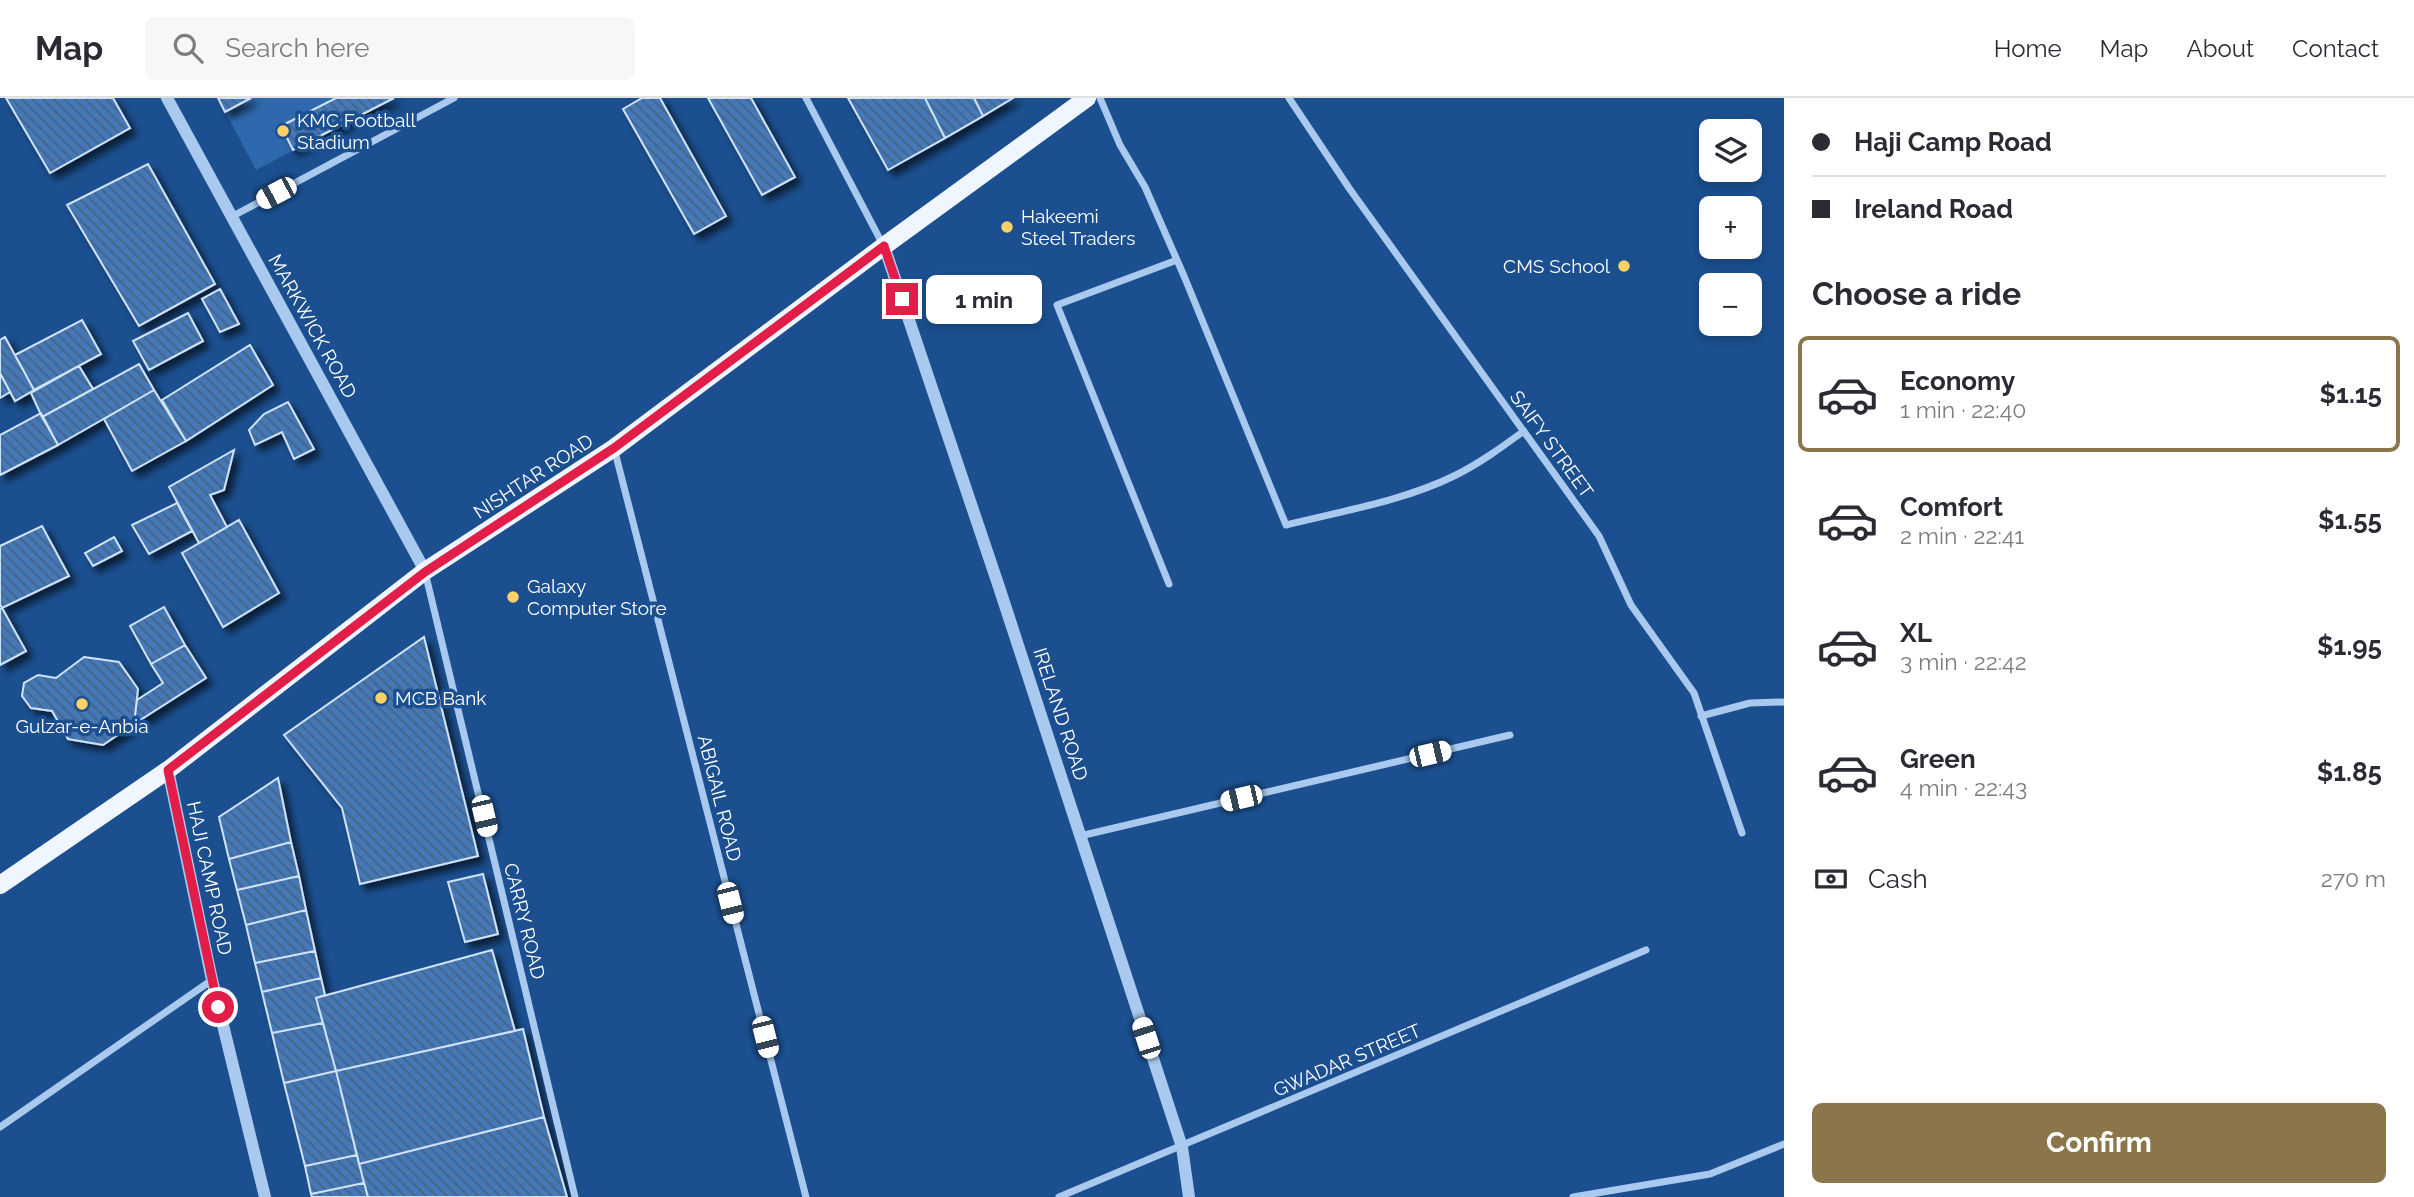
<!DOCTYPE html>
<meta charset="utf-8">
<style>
body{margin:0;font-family:Raleway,sans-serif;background:#f7f7f7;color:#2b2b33;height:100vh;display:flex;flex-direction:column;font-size:26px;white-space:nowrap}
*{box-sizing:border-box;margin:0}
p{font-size:23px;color:#7c7c81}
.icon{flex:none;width:38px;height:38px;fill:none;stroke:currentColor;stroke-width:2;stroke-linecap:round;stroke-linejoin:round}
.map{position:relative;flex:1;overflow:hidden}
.details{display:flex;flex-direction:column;background:#fff;width:630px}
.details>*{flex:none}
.guide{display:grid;align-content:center;height:154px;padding:0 28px;background:#fff}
.fabs{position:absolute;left:1699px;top:21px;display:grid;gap:14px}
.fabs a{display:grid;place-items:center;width:63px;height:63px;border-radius:10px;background:#fff;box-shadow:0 4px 10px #0003;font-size:35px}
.end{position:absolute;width:32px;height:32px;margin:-16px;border:9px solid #e11d48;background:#fff;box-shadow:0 0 0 4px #fff}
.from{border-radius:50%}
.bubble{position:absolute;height:49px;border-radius:10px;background:#fff;box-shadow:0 4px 10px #0003;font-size:23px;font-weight:700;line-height:49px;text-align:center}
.car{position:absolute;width:21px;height:42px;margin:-21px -10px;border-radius:9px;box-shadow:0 0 5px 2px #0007;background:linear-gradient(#fff 24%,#345 0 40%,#fff 0 76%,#345 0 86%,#fff 0)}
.guide b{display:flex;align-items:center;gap:24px;height:66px;font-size:26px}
.guide b+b{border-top:2px solid #e1e1e2}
.guide i{width:18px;height:18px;background:#2b2b33}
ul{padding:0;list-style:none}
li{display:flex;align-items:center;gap:21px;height:116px;margin:0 14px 10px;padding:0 14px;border:4px solid transparent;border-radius:10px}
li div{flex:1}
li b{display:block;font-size:26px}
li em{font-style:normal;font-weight:700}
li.on{border-color:#8a764a}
li>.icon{width:63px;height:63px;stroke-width:1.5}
h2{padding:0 28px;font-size:32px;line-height:84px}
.pay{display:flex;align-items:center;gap:18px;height:77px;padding:0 28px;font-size:26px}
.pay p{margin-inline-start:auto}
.action{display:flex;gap:14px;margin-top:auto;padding:14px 28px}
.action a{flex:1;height:80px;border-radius:10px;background:#8a764a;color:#fff;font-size:28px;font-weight:700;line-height:80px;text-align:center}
header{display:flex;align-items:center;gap:42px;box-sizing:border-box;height:98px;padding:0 35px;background:#fff;border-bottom:2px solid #e1e1e2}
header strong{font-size:33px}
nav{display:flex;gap:38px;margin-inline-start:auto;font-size:24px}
.search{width:490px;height:63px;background:#f7f7f7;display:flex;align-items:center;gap:18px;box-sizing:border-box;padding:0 24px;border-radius:10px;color:#7c7c81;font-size:26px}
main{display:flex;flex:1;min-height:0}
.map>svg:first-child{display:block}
.garden{fill:#2e69ad}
.building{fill:url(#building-back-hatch);stroke:#cfe3fa;stroke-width:2;filter:url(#shadow)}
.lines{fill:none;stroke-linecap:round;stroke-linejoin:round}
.minor{stroke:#a9c9ee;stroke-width:7}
.tertiary{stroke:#a9c9ee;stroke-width:12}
.primary{stroke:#f0f6ff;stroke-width:18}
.route{stroke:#e11d48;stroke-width:9}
.poi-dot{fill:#ffd166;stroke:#1b4f8f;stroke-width:2.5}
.labels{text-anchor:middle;stroke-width:7;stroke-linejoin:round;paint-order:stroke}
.poi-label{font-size:19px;fill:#fff;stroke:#1b4f8f;text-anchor:start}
.street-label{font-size:19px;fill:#fff;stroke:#1b4f8f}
</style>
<header>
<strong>Map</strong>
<div class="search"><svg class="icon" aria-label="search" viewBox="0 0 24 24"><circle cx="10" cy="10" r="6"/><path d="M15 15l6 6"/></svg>Search here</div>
<nav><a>Home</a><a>Map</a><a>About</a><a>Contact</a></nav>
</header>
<main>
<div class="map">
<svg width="1784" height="1099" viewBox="0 0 1784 1099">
<defs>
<pattern id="building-back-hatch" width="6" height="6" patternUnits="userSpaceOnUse" patternTransform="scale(1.75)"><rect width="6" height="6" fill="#4478b7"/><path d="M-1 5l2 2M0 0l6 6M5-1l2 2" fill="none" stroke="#486282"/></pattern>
<filter id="shadow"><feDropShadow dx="6" dy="6" stdDeviation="3.5" flood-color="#0009"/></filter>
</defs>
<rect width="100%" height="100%" fill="#1b4f8f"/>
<path class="garden" d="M 218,0 L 394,0 L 256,72 Z"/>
<path class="building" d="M 6,0 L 113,0 L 130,30 L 50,75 Z
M 218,0 L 251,0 L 225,14 Z
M 336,0 L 394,0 L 293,52 L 281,28 Z
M 642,0 L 660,0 L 726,118 L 694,136 L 623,11 Z
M 708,0 L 751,0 L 795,79 L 762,97 Z
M 848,0 L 925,0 L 945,40 L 888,72 Z
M 925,0 L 974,0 L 983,18 L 945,40 Z
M 974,0 L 1013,0 L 983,18 Z
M 148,66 L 215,186 L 139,228 L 67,107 Z
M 220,191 L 239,226 L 220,234 L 202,201 Z
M 188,215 L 203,243 L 149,272 L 133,243 Z
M 82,222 L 101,256 L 34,292 L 15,257 Z
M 5,239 L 34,292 L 15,303 L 0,275 L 0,242 Z
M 250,247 L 273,287 L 186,343 L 162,302 Z
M 139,266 L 154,292 L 58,347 L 42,319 Z
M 79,268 L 93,291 L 42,319 L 31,295 Z
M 0,275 L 10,294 L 0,300 Z
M 154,292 L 186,343 L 132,373 L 104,321 Z
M 288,304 L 314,351 L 294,361 L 282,334 L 255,347 L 249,332 L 264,316 Z
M 41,315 L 58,347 L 0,377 L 0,337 Z
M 234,352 L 224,392 L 210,397 L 227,429 L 199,445 L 169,389 Z
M 177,405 L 192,433 L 149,456 L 132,427 Z
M 239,422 L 279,495 L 223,529 L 182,455 Z
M 42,428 L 69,478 L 2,510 L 0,506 L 0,448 Z
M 114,439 L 122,453 L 93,468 L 85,455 Z
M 164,509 L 185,547 L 151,566 L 130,528 Z
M 2,510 L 26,553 L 0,567 L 0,511 Z
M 424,539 L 478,758 L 360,786 L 342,710 L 284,637 Z
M 185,547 L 206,580 L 134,626 L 137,602 L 163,585 L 151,566 Z
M 84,559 L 119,564 L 138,591 L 134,626 L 103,647 L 68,641 L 52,613 L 31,610 L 22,598 L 24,585 L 38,577 L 56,580 Z
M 278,680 L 291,744 L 229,761 L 219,719 Z
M 291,744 L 299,778 L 237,792 L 229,761 Z
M 483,776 L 498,836 L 465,844 L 448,784 Z
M 299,778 L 306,812 L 246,827 L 237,792 Z
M 306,812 L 315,853 L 255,865 L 246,827 Z
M 492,852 L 515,933 L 336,973 L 316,900 Z
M 315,853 L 321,880 L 262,894 L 255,865 Z
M 321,880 L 325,897 L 316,900 L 323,925 L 272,935 L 262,894 Z
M 323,925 L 336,973 L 284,985 L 272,935 Z
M 523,931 L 544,1019 L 359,1066 L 336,973 Z
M 336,973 L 357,1057 L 305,1068 L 284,985 Z
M 544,1019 L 567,1099 L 368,1099 L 359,1066 Z
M 357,1057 L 364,1085 L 311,1096 L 305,1068 Z
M 364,1085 L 368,1099 L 312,1099 L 311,1096 Z"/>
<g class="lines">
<path class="minor" d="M 806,0 L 883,147
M 1100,0 L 1120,47 L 1145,89 L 1184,178 L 1286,427 C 1342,413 1404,403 1456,377 C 1480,365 1502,349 1524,333
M 1289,0 L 1349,90 L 1599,438 L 1631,507 L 1694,595 L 1742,735
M 231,119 L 454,0
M 614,350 L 806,1099
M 425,474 L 575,1099
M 1169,486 L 1057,207 L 1177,162
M 1701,618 L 1750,605 L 1784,604
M 1080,738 L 1510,637
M 0,1029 L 212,882
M 1059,1099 L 1646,852
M 1573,1099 L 1710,1076 L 1784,1046"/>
<path class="tertiary" d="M 167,0 L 425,473
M 884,148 L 999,489 L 1182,1049 L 1189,1099
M 168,672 L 212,882 L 265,1099"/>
<path class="primary" d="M 0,787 L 168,672 L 425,473 L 614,350 L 884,148 L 1087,0"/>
</g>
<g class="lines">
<path class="route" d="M 218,909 L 168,672 L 425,474 L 614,350 L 884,148 L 902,201"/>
</g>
<g class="poi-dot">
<circle cx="283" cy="33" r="7"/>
<circle cx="1007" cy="129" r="7"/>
<circle cx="1624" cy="168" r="7"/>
<circle cx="513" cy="499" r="7"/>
<circle cx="381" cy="600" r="7"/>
<circle cx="82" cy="606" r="7"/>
</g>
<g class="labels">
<g class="poi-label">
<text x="297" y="29">KMC Football<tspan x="297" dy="22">Stadium</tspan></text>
<text x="1021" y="125">Hakeemi<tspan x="1021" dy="22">Steel Traders</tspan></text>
<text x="1610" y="175" text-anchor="end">CMS School</text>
<text x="527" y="495">Galaxy<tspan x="527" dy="22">Computer Store</tspan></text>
<text x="395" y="607">MCB Bank</text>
<text x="82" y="635" text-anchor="middle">Gulzar-e-Anbia</text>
</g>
<g class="street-label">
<text transform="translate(313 228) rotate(61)" y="7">MARKWICK ROAD</text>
<text transform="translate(1552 346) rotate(54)" y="7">SAIFY STREET</text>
<text transform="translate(533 378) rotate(-33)" y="7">NISHTAR ROAD</text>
<text transform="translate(1061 616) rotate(72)" y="7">IRELAND ROAD</text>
<text transform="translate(720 700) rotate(76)" y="7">ABIGAIL ROAD</text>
<text transform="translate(210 780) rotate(78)" y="7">HAJI CAMP ROAD</text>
<text transform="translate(525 823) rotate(76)" y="7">CARRY ROAD</text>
<text transform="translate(1347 962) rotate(-23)" y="7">GWADAR STREET</text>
</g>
</g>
</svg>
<div class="fabs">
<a><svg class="icon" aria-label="layers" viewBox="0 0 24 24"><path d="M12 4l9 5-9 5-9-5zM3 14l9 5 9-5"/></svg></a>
<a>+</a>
<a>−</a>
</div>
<i class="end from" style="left:218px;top:909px"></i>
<i class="end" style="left:902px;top:201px"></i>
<div class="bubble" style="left:926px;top:177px;width:116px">1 min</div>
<i class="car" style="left:276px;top:95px;rotate:242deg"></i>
<i class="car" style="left:1430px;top:656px;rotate:77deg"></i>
<i class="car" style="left:1241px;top:700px;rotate:257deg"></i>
<i class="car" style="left:484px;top:718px;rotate:167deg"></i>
<i class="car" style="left:730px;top:805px;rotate:166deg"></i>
<i class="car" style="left:765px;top:939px;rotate:166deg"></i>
<i class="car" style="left:1146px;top:940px;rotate:342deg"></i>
</div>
<section class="details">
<div class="guide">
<b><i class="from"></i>Haji Camp Road</b>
<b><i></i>Ireland Road</b>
</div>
<h2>Choose a ride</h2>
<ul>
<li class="on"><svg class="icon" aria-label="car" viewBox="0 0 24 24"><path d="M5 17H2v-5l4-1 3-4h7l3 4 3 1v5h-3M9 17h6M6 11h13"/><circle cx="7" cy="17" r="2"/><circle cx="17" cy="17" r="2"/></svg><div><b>Economy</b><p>1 min · 22:40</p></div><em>$1.15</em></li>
<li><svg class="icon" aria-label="car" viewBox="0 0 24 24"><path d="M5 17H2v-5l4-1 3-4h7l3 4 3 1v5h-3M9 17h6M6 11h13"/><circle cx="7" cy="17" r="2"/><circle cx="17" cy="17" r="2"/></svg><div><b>Comfort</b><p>2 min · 22:41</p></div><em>$1.55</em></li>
<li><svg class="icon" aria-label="car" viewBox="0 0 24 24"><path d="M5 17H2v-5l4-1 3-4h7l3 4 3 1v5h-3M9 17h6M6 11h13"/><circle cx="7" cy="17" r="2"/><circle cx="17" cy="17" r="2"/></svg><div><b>XL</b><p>3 min · 22:42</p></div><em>$1.95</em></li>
<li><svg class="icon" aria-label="car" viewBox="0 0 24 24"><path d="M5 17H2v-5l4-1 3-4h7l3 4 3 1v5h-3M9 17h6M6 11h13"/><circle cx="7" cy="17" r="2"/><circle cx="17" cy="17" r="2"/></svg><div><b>Green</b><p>4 min · 22:43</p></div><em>$1.85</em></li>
</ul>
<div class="pay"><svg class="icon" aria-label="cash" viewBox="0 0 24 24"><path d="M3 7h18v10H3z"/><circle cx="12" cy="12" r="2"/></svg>Cash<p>270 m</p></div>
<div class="action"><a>Confirm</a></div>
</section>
</main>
